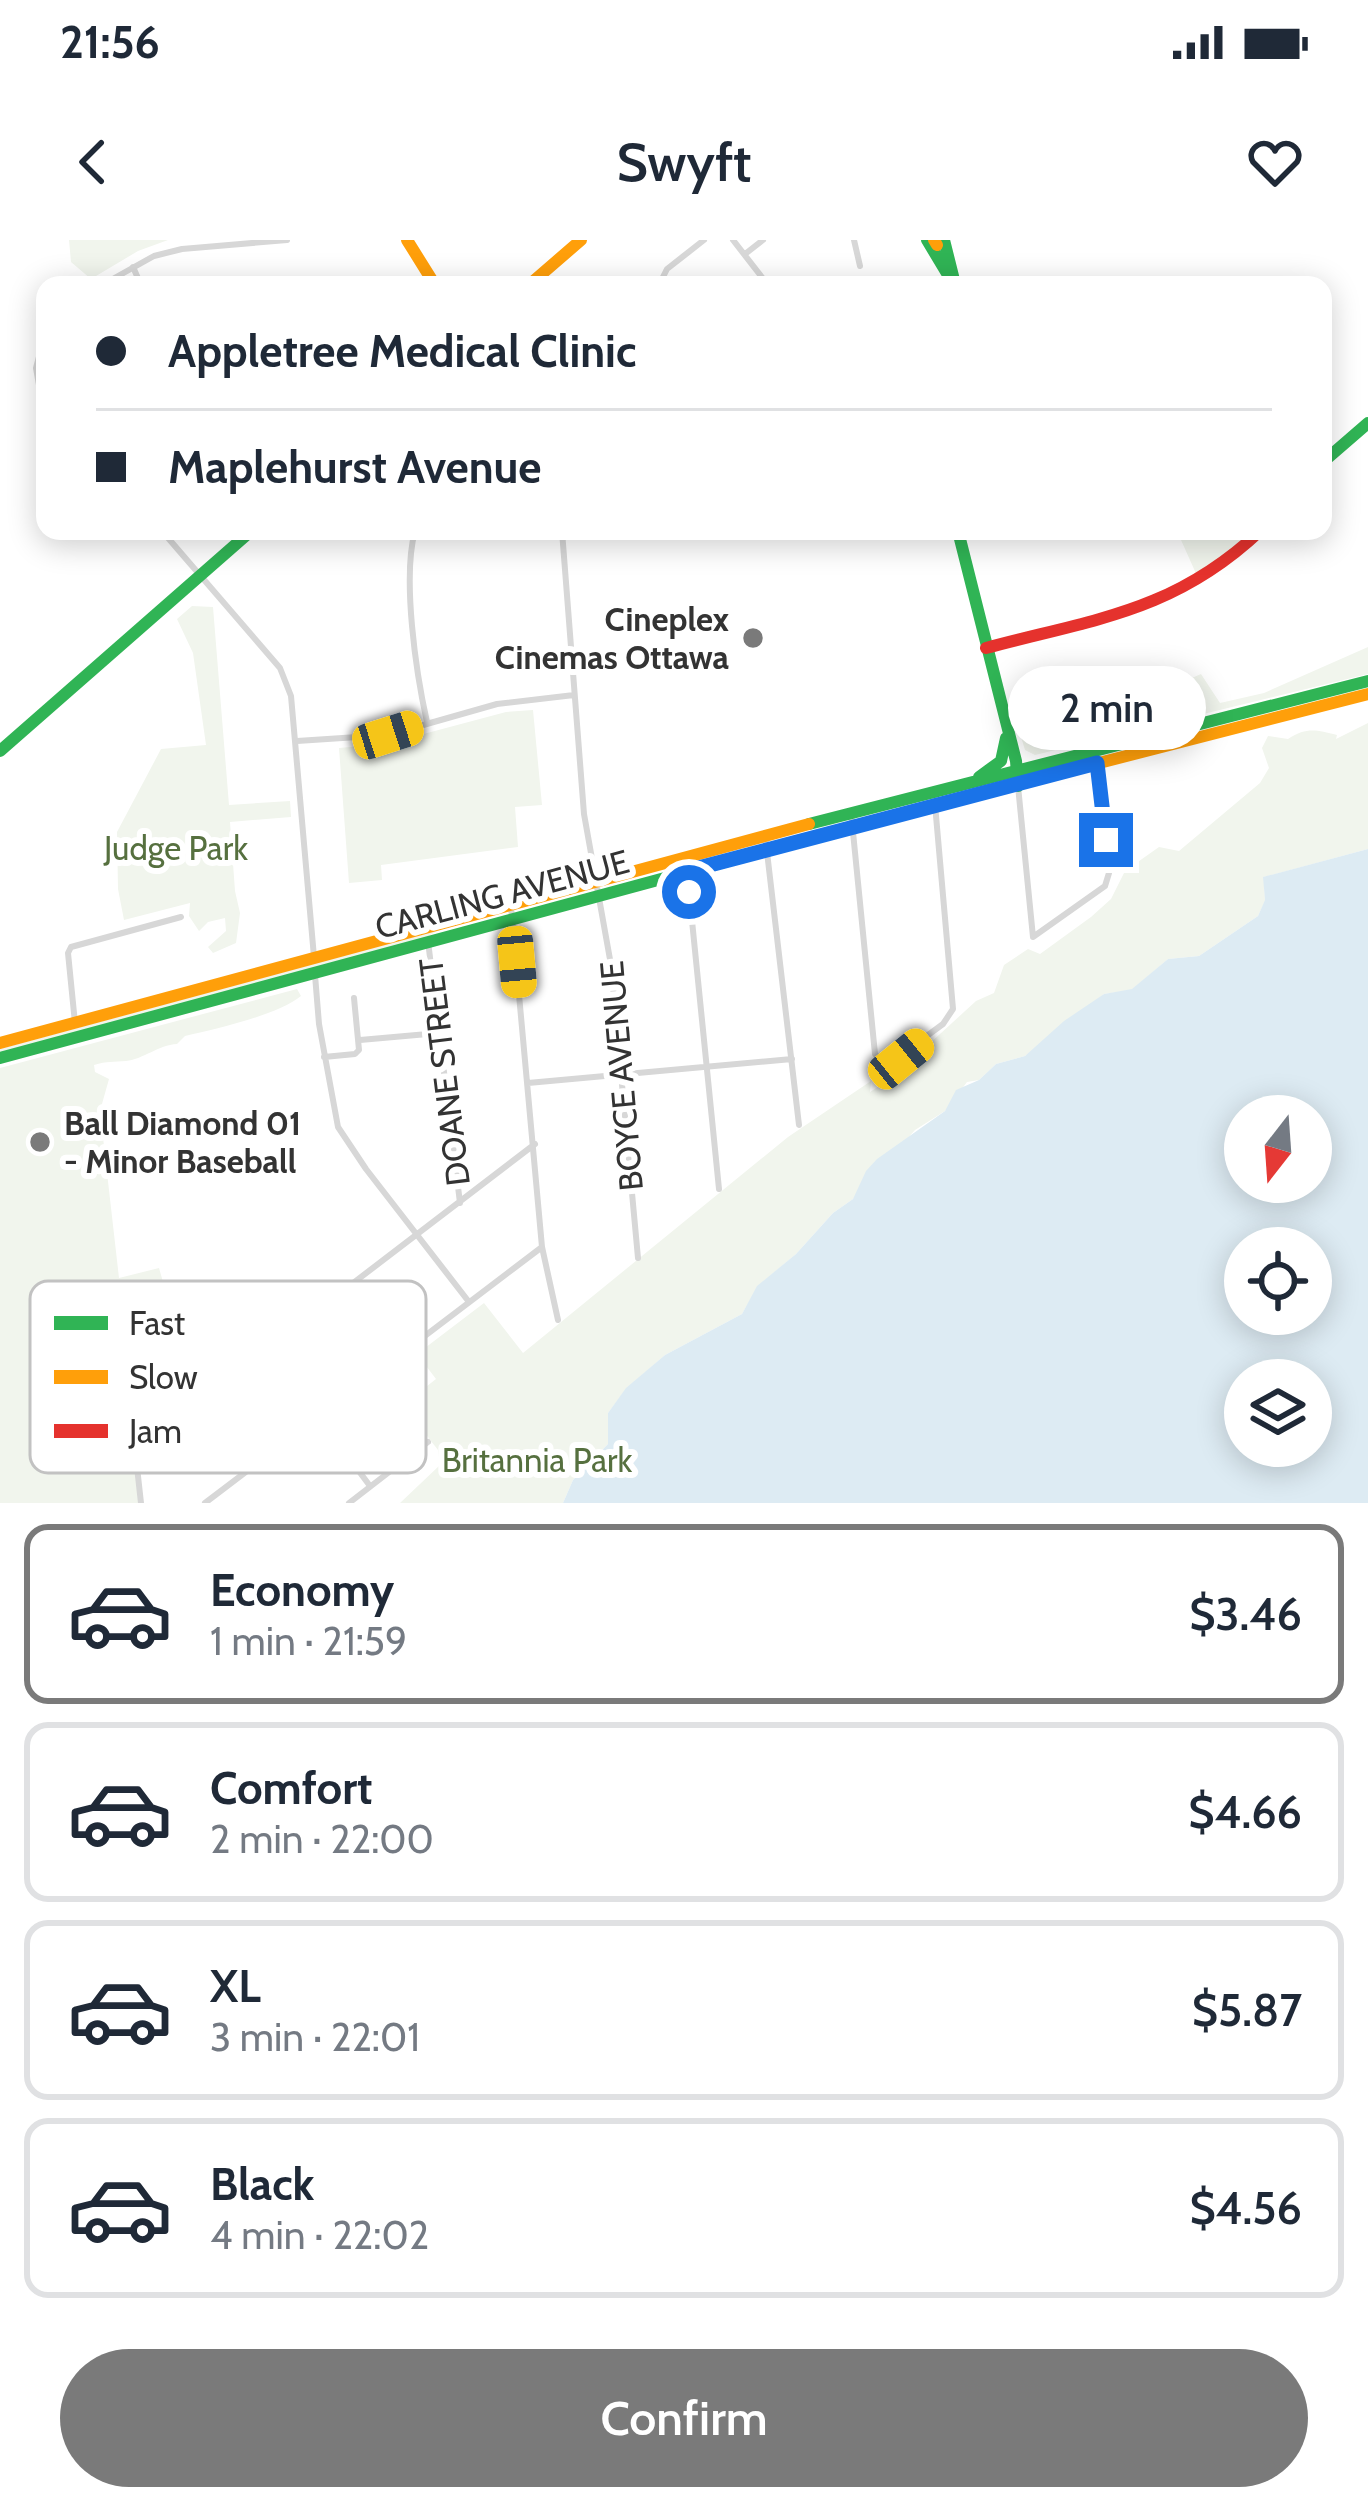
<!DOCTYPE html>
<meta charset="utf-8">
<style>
body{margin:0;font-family:Cabin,sans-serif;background:#f6f6f7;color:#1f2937;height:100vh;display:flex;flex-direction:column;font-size:45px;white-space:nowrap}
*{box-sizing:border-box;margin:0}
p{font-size:39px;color:#747a83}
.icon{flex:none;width:66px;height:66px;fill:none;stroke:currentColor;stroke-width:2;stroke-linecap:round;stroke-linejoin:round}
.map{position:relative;height:1263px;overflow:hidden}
.panel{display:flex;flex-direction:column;background:#fff;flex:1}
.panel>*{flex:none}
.top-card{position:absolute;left:36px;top:36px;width:1296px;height:264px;border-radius:24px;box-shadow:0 6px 30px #0003;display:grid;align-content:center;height:264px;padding:0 60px;background:#fff}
.needle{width:78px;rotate:197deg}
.buttons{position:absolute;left:1224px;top:855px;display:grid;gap:24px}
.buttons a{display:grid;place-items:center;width:108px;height:108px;border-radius:50%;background:#fff;box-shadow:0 6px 30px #0003;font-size:60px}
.end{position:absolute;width:54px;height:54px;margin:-27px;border:15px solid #1a73e8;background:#fff;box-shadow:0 0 0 6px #fff}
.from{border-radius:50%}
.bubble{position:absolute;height:84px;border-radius:42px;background:#fff;box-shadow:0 6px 30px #0003;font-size:39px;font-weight:600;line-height:84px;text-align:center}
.car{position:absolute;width:36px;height:72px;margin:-36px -18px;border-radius:15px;box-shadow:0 0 9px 3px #0007;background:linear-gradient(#f5c518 24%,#345 0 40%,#f5c518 0 76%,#345 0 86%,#f5c518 0)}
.top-card b{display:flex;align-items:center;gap:42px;height:114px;font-size:45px}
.top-card b+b{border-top:3px solid #e0e1e3}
.top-card i{width:30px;height:30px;background:#1f2937}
ul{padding:21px 0 0;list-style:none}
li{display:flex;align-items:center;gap:36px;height:180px;margin:0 24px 18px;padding:0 36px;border:6px solid #e0e1e3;border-radius:24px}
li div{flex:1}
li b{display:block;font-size:45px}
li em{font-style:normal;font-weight:600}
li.active{border-color:#7a7a7a}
li>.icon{width:108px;height:108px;stroke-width:1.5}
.button{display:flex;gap:24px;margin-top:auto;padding:24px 60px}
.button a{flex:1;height:138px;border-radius:72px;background:#7a7a7a;color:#fff;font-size:48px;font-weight:600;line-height:138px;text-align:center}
.status{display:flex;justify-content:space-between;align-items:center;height:84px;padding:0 60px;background:#fff;direction:ltr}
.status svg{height:33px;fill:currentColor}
header{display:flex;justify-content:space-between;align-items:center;height:156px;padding:0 60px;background:#fff;font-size:54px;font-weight:600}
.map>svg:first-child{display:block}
.green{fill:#f1f5ed}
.water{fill:#ddebf3;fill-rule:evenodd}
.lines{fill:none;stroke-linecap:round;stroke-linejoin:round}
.street{stroke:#d7d7d7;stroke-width:6}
.fast{stroke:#30b455;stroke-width:12}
.slow{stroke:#ff9f0a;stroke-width:12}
.jam{stroke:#e5322d;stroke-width:12}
.route{stroke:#1a73e8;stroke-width:15}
.poi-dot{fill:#7a7a7a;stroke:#fff;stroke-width:4.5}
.labels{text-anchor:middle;stroke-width:12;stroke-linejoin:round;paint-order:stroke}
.poi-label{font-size:33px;font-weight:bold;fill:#333;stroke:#fff;text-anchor:end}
.park-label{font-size:33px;fill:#56703f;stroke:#fff}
.street-label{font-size:33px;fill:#333;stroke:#fff}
.key{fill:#fff;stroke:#c2c2c2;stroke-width:3}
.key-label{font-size:33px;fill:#333}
</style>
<div class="status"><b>21:56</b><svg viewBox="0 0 49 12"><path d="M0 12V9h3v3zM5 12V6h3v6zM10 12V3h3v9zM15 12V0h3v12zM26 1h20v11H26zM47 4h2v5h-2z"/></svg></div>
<header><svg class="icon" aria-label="back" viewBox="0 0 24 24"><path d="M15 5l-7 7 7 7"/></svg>Swyft<svg class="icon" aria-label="heart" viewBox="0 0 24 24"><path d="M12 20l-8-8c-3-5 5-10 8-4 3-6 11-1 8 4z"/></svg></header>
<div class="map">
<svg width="1368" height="1263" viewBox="0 0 1368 1263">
<rect width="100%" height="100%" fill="#fff"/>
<path class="green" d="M 69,0 L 168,0 L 138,11 L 91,39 L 71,22 Z
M 1177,291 L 1252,291 L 1198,338 Z
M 192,366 L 213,367 L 229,565 L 290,561 L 291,577 L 230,582 L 235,651 L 240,673 L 236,703 L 213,713 L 208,707 L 226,691 L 225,678 L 208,682 L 199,691 L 189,676 L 190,663 L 124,680 L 118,649 L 117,592 L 161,509 L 206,505 L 193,413 L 177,379 Z
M 1368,407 L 1368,434 L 1035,515 L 1025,510 L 1016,480 L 1026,478 L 1034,498 L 1047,502 L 1073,496 L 1071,474 L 1106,459 L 1111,480 L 1147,473 L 1178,460 L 1185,441 L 1201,434 L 1220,463 L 1264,453 Z
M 533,470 L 542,565 L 515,567 L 518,607 L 381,625 L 382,640 L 349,643 L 339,508 L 386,504 L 506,472 Z
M 1368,483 L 1368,609 L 1264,637 L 1265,661 L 1258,676 L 1199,716 L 1168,719 L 1132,750 L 1104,754 L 1025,816 L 996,824 L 979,840 L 967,842 L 945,871 L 915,890 L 853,959 L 833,973 L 796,1014 L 758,1046 L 742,1074 L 665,1115 L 626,1149 L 608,1173 L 608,1204 L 573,1240 L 563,1263 L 400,1263 L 440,1225 L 438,1210 L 403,1165 L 436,1139 L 417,1114 L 484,1063 L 523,1113 L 788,897 L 871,841 L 870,852 L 893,837 L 976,761 L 994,753 L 1004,725 L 1028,709 L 1040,714 L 1091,677 L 1111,659 L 1125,631 L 1159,607 L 1179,611 L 1260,543 L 1269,528 L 1262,508 L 1268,496 L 1288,499 C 1307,487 1316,490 1337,495 L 1336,499 Z
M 441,689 L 423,699 L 0,814 L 0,809 Z
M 297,749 L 301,756 C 278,775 216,789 185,796 L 177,804 C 158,805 144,819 126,821 C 114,822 107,821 94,825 L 95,832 L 109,839 L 100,871 L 119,1038 L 159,1028 L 170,1066 L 176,1073 L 164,1085 L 210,1146 L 133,1205 L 140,1263 L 0,1263 L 0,828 Z"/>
<path class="water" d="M 1368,609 L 1368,1263 L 563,1263 L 573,1240 L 608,1204 L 608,1173 L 626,1148 L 665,1115 L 742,1074 L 757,1046 L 796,1014 L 833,973 L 853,959 L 866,931 L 877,919 L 945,871 L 956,850 L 979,840 L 996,824 L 1025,816 L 1064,781 L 1104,754 L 1132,749 L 1168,719 L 1199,716 L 1258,676 L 1265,660 L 1263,637 ZM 1245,876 L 1311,876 L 1311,942 L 1245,942 ZM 1245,1008 L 1311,1008 L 1311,1074 L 1245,1074 ZM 1245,1140 L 1311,1140 L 1311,1206 L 1245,1206 Z"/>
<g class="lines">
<path class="street" d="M 733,0 L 768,45
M 854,0 L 860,26
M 745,14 L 763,0
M 133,27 L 141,45
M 102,45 L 154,16 L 182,9 L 287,0
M 659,45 L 667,29 L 704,0
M 45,94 L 36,128 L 45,179
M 162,291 L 280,428 L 291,456 L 314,717
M 415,291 C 402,338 416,433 427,482
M 562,291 L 584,574 L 611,725 L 638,1018
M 297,501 L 388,495 L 497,464 L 574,455
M 1018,546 L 1033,697 L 1105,646 L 1109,633 L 1097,523
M 851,572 L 875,814 L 886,826 L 943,784 L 953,769 L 934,553
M 765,595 L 799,885
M 687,631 L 719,949
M 511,667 L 542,1007 L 558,1080
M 428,701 L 460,963
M 315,735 L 319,784 L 338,887 L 366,929 L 469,1062
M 75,783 L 68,713 L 71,707 L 181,677
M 360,800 L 439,793
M 324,817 L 355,814 L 359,810 L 354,758
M 528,843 L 792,819
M 266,1107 L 370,1246
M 141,1263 L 136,1218 L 140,1206 L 535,904
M 205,1263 L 542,1007
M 349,1263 L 428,1202"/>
<path class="fast" d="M 927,0 L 954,45
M 944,0 L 955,44
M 1323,222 L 1368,183
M 958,291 L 1016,521 L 1018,546
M 0,511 L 251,291
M 979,537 L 1001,521 L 1006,498
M 809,584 L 1368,441
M 0,818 L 939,564"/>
<path class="slow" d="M 407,0 L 435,45
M 934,0 L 937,5
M 529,45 L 581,0
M 939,564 L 1368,454
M 0,803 L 809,584"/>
<path class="jam" d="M 986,408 C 1094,379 1174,372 1260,291"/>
</g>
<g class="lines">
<path class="route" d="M 689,652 L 687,631 L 1097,523 L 1106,600"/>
</g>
<g class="poi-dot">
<circle cx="753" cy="398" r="12"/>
<circle cx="40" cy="902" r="12"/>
</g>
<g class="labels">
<g class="poi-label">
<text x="729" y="391">Cineplex<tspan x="729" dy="38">Cinemas Ottawa</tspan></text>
<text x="64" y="895" text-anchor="start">Ball Diamond 01<tspan x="64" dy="38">- Minor Baseball</tspan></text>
</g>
<g class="park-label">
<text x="176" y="620">Judge Park</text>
<text x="537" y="1232">Britannia Park</text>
</g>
<g class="street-label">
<text transform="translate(502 654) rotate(-15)" y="12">CARLING AVENUE</text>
<text transform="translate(444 832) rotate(-97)" y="12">DOANE STREET</text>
<text transform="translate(621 836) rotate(-95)" y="12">BOYCE AVENUE</text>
</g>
</g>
<rect x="30" y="1041" width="396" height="192" rx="18" class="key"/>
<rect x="54" y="1076" width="54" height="14" fill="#30b455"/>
<rect x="54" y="1130" width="54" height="14" fill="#ff9f0a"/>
<rect x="54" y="1184" width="54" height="14" fill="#e5322d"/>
<g class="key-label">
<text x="129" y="1095">Fast</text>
<text x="129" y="1149">Slow</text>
<text x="129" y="1203">Jam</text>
</g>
</svg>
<div class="buttons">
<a><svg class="needle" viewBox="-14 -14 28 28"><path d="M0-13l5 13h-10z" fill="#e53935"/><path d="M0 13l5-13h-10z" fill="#747a83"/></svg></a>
<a><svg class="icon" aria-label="locate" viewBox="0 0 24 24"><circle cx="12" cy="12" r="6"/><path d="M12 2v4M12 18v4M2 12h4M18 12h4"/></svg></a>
<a><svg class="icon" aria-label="layers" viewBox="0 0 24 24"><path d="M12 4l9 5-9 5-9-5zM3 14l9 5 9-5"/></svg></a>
</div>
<i class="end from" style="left:689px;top:652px"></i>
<i class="end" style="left:1106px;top:600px"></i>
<div class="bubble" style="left:1008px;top:426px;width:198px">2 min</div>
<i class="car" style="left:388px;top:495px;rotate:72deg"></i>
<i class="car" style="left:517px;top:722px;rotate:175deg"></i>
<i class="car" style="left:901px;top:819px;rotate:51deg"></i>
<div class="top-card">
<b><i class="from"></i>Appletree Medical Clinic</b>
<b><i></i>Maplehurst Avenue</b>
</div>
</div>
<section class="panel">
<ul>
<li class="active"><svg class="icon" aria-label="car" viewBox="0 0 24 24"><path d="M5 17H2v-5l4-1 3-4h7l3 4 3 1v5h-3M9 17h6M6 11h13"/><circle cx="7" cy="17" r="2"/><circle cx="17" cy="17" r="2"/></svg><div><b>Economy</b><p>1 min · 21:59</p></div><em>$3.46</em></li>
<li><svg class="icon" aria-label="car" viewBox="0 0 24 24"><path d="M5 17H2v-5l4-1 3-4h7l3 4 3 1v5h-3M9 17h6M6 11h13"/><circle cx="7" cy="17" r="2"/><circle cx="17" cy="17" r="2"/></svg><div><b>Comfort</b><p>2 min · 22:00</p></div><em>$4.66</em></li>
<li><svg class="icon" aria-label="car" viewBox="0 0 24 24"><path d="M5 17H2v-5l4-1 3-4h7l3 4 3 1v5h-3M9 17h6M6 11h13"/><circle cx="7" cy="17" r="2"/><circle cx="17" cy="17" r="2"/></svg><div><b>XL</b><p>3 min · 22:01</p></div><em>$5.87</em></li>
<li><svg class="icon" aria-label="car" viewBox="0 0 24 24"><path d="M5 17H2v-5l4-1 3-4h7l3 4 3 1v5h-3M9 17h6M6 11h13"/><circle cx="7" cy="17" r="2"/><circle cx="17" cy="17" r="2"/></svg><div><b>Black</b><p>4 min · 22:02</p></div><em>$4.56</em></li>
</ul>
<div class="button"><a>Confirm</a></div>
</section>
